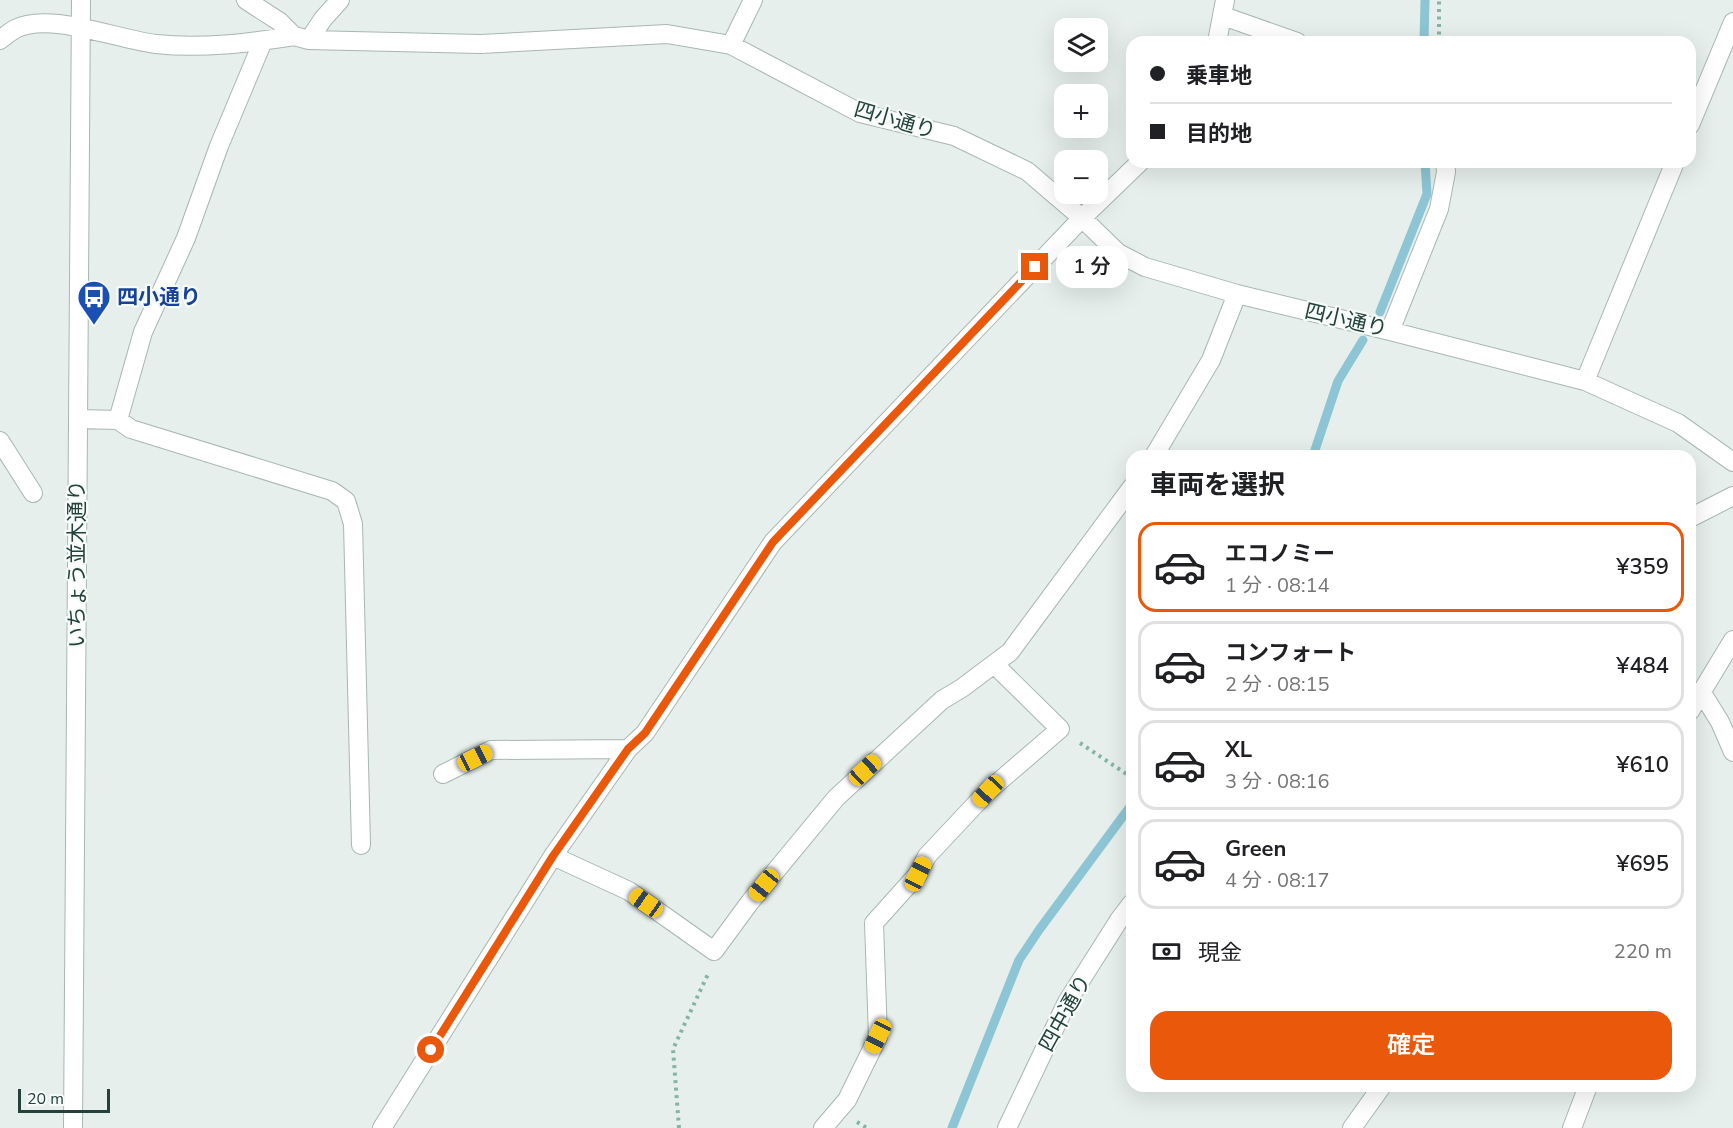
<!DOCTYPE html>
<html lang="ja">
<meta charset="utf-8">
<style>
body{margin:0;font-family:"Nunito Sans","Noto Sans JP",sans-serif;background:#f2f2f2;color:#202124;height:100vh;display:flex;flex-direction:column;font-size:22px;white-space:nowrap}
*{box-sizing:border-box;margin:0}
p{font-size:20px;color:#757577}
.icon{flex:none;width:33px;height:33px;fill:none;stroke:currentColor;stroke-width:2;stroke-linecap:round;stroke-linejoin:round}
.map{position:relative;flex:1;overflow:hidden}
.side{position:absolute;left:1126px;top:450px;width:570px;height:642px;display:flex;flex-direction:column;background:#fff;border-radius:18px;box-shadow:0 6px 24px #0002}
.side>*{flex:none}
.guide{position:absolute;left:1126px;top:36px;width:570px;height:132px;border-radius:18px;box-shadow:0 6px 24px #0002;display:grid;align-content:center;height:132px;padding:0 24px;background:#fff}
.buttons{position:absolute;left:1054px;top:18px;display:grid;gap:12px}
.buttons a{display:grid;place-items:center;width:54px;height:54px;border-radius:12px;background:#fff;box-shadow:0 6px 24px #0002;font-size:30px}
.scale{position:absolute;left:18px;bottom:15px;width:92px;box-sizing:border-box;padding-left:6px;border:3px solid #24413b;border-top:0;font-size:16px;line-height:21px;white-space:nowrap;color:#24413b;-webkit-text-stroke:4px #f6fbf9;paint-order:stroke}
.end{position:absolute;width:27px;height:27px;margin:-14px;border:8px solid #ea580c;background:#fff;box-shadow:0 0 0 3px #fff}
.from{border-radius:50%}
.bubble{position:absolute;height:42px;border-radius:18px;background:#fff;box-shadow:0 6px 24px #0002;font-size:20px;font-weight:600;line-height:42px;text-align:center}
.car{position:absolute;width:18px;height:36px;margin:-18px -9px;border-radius:8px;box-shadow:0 0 4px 2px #0007;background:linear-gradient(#f5c518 24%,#345 0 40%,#f5c518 0 76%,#345 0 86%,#f5c518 0)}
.guide b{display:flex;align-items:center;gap:21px;height:57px;font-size:22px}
.guide b+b{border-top:2px solid #e0e0e0}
.guide i{width:15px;height:15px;background:#202124}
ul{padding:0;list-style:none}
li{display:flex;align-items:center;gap:18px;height:90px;margin:0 12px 9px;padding:0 12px;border:3px solid #e0e0e0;border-radius:18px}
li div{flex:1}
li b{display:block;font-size:22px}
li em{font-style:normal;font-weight:600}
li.on{border-color:#ea580c}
li>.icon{width:54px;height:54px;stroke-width:1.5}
h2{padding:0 24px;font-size:27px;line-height:72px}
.pay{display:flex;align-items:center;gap:15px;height:66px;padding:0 24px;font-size:22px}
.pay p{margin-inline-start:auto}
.primary-button{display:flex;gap:12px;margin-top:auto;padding:12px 24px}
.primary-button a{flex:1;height:69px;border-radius:18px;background:#ea580c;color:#fff;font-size:24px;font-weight:600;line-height:69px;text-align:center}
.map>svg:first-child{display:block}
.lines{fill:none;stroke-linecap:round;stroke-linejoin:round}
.stream{stroke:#8dc5d4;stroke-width:9}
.minor-casing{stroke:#a8b7b3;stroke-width:20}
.path{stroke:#85b3a7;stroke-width:4;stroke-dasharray:3 4.5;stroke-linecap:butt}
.minor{stroke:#fff;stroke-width:18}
.route{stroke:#ea580c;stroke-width:8}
.labels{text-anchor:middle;stroke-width:4.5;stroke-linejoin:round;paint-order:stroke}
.street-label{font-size:21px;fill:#24413b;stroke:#f6fbf9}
.transit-label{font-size:21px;font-weight:bold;fill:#164399;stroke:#f6fbf9;text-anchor:start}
</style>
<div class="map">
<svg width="1733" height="1128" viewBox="0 0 1733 1128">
<rect width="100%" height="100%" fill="#e6efeb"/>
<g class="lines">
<path class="stream" d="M 1424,42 L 1425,0
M 1380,312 L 1427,194 L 1425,162
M 1313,456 L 1338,381 L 1363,340
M 952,1128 L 1019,960 L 1039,930 L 1132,804"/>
<g class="minor-casing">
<path id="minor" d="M 246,0 L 280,22 L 294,36
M 1223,16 L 1297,42
M 0,40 C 5,36 10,32 15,29 C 49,11 119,40 156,44 C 202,49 249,43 294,36 L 309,40 L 480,44 L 667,34 L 731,45 L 860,113 L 954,136 L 1027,171 L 1082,218 L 1118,253 L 1145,267 L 1237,294 L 1390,331 L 1585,381 L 1678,423 L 1733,462
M 309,40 L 323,19 L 340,0
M 1217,42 L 1225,0
M 731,45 L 753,0
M 1690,125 L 1733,22
M 1390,331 L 1439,209 L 1446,172 L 1445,162
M 1585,381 L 1675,162
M 78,419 L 118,420 L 131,429 L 332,491 L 346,501 L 353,524 L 361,845
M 118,420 L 143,332 L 186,238 L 219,146 L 263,41
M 0,441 L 33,493
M 1154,456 L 1211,360 L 1237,294
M 1690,518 L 1733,496
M 1702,693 L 1720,722 L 1733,752
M 1690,711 L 1733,640
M 443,774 L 491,750 L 628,749
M 553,856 L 629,891 L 714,951 L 750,902 L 836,798 L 942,700 L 962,688 L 1010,652 L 1132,487
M 73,1128 L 81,0
M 382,1128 L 553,856 L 628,749 L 645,733 L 773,542 L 1082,218 L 1140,162
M 823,1128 L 847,1100 L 878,1037 L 874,923 L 918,874 L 927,856 L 988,791 L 1060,729 L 995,665
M 1007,1128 L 1067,1002 L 1119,920 L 1132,903
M 1352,1128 L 1382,1086
M 1572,1128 L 1588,1086"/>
</g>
<path class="path" d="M 1439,42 L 1439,0
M 1080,743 L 1128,775 L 1132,771
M 857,1122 L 867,1128
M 679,1128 L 673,1049 L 708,974"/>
<use href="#minor" class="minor"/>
</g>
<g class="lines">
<path class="route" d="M 431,1050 L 553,856 L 628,749 L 645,733 L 773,542 L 1035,267"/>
</g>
<defs>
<g id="bus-pin" transform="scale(1.725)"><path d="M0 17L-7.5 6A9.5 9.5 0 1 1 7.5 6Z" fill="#1a4fb4" stroke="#f6fbf9"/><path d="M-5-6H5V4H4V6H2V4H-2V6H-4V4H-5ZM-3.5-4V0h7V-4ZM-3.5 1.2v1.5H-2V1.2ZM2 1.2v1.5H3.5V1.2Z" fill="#fff"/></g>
</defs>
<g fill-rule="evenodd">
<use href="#bus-pin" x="94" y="297"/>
</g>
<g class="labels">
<g class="street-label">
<text transform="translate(895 120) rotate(16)" y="7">四小通り</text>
<text transform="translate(1346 320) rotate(13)" y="7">四小通り</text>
<text transform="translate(77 564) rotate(-90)" y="7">いちょう並木通り</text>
<text transform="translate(1065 1013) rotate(-61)" y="7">四中通り</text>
</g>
<g class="transit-label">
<text x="117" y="304">四小通り</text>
</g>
</g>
</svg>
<div class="buttons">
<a><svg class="icon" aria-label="layers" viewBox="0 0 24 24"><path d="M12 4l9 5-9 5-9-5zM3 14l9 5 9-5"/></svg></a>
<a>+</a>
<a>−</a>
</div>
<div class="scale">20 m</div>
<i class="end from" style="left:431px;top:1050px"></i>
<i class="end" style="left:1035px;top:267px"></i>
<div class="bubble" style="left:1056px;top:246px;width:72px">1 分</div>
<i class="car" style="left:475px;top:758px;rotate:64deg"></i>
<i class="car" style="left:865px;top:770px;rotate:47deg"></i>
<i class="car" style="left:988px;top:791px;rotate:223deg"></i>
<i class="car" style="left:918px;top:874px;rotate:26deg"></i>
<i class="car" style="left:764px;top:885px;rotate:219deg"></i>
<i class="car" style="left:646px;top:903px;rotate:305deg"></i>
<i class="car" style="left:878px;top:1036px;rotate:206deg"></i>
<div class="guide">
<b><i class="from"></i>乗車地</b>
<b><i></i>目的地</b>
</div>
<section class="side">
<h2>車両を選択</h2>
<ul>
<li class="on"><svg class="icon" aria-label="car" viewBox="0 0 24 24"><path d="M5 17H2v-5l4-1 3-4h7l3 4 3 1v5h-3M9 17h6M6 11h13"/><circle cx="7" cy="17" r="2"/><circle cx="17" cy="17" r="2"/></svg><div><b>エコノミー</b><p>1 分 · 08:14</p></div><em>¥359</em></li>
<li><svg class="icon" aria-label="car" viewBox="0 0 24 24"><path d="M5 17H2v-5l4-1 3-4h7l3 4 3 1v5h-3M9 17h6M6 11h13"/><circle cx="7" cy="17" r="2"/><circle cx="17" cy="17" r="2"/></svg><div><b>コンフォート</b><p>2 分 · 08:15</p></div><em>¥484</em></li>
<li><svg class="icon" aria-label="car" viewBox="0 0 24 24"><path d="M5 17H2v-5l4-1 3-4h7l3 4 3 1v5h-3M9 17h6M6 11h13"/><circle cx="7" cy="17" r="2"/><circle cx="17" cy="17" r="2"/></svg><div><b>XL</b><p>3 分 · 08:16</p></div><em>¥610</em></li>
<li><svg class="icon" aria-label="car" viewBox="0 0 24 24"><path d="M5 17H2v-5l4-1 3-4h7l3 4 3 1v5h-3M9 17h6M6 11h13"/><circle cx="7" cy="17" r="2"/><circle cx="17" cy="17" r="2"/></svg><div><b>Green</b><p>4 分 · 08:17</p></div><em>¥695</em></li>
</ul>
<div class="pay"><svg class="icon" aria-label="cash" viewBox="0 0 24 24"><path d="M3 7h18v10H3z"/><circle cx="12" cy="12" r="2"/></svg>現金<p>220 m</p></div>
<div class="primary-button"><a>確定</a></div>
</section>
</div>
